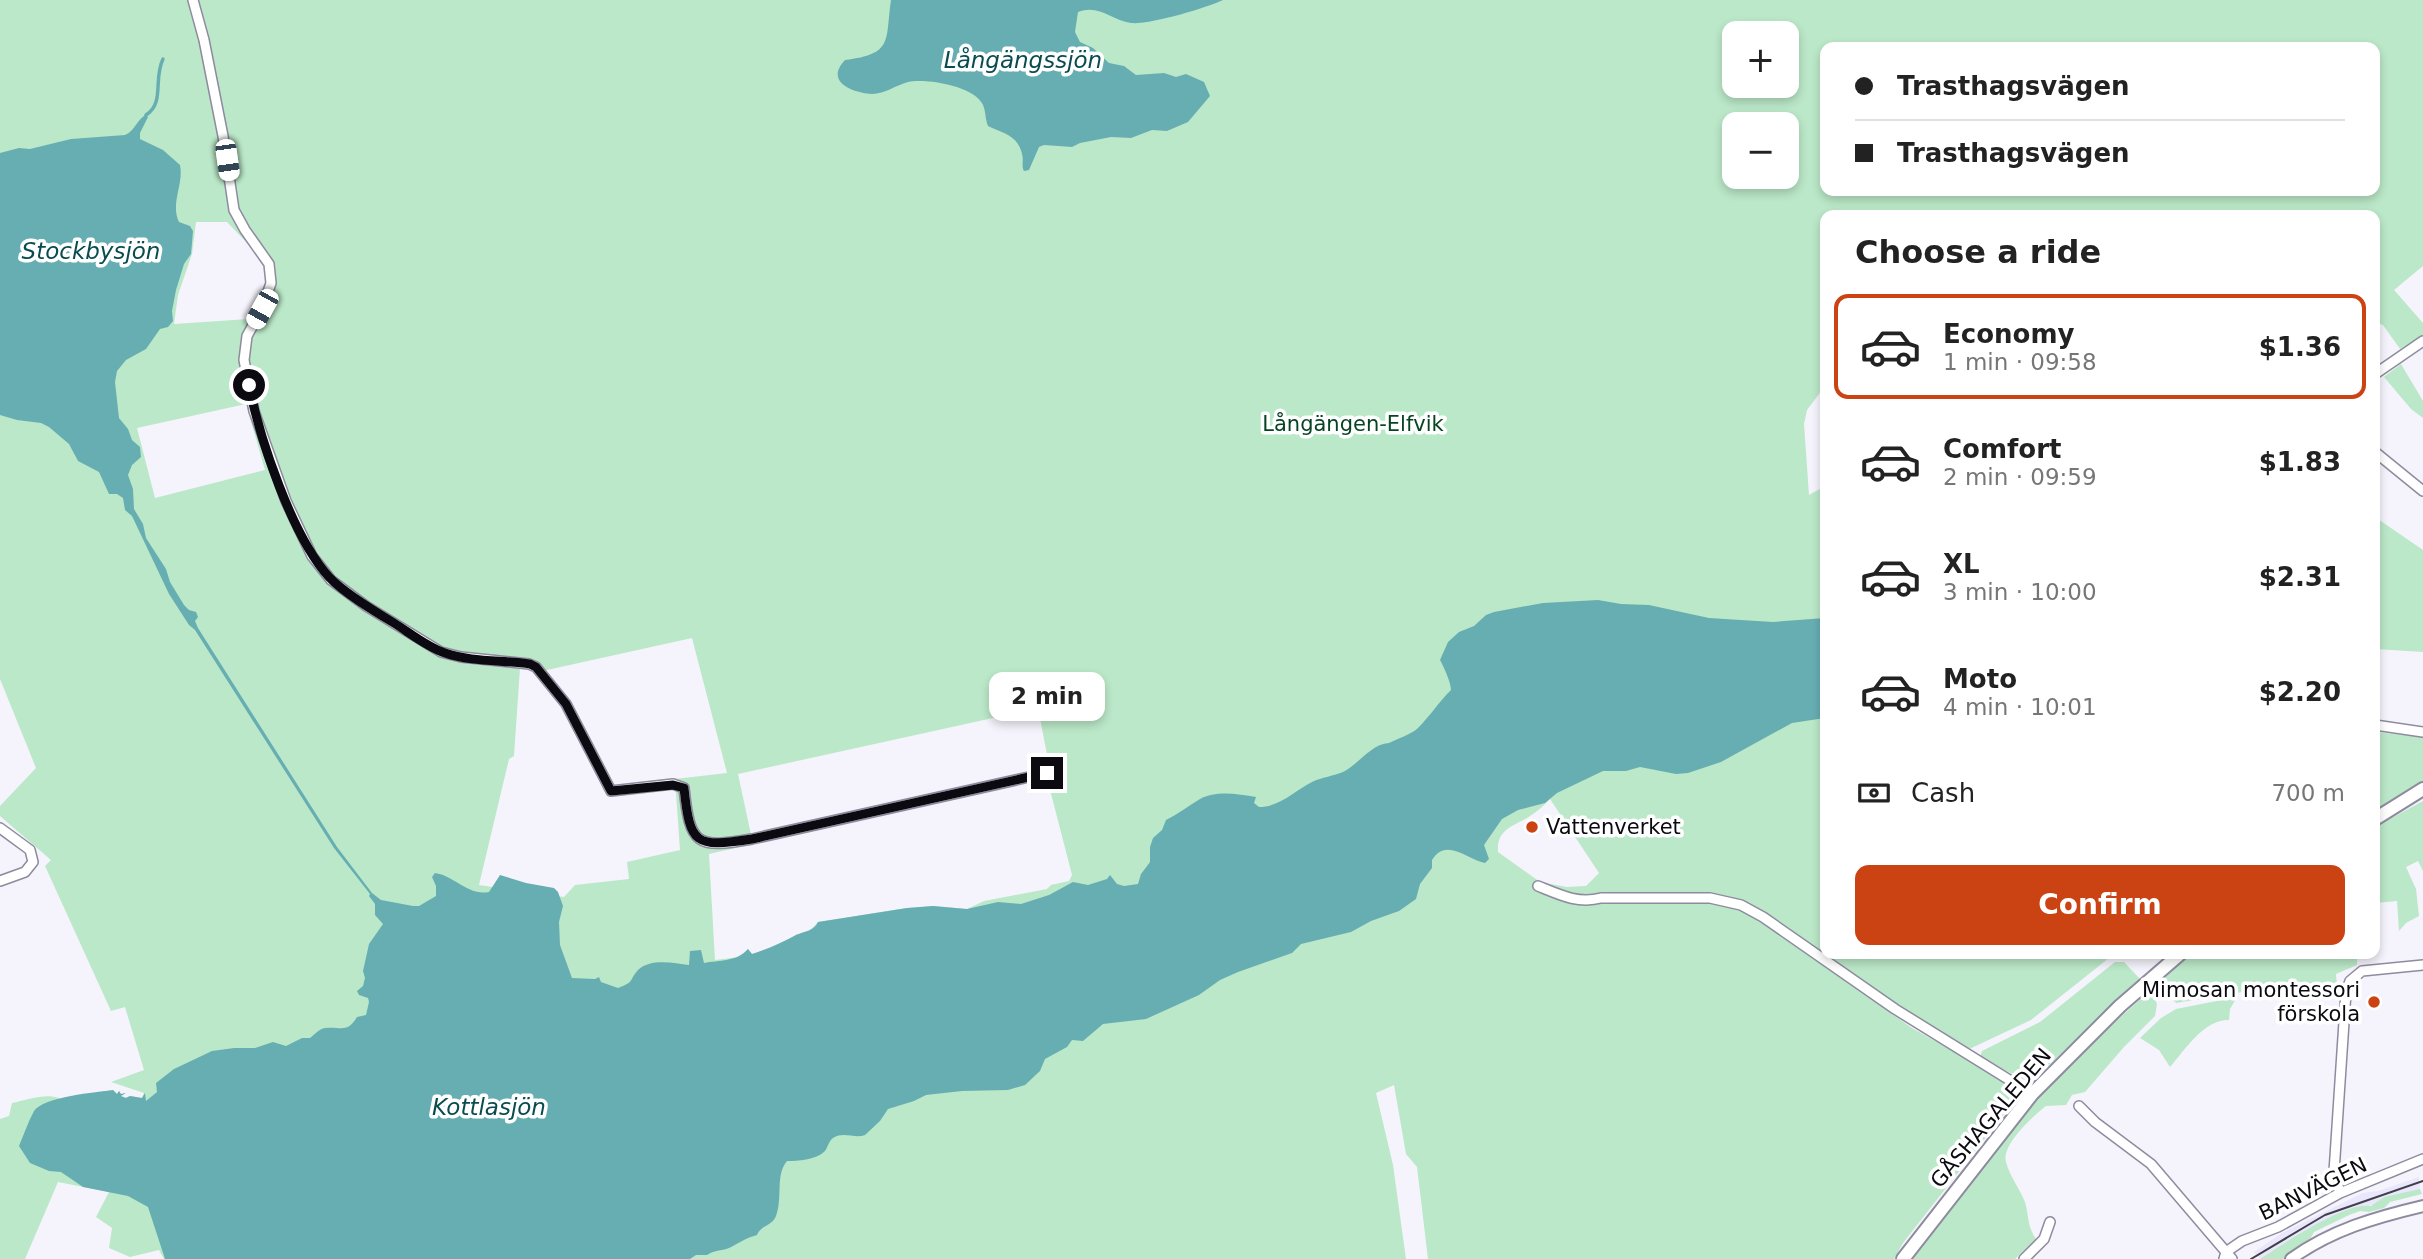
<!DOCTYPE html>
<meta charset="utf-8">
<style>
body{margin:0;font-family:"DejaVu Sans",sans-serif;background:#f6f6f6;color:#222;height:100vh;display:flex;flex-direction:column;font-size:26px;white-space:nowrap}
*{box-sizing:border-box;margin:0}
p{font-size:23px;color:#767676}
.icon{flex:none;width:38px;height:38px;fill:none;stroke:currentColor;stroke-width:2;stroke-linecap:round;stroke-linejoin:round}
.map{position:relative;flex:1;overflow:hidden}
.panel{position:absolute;left:1820px;top:210px;width:560px;height:749px;display:flex;flex-direction:column;background:#fff;border-radius:14px;box-shadow:0 4px 10px #0003}
.panel>*{flex:none}
.hud{position:absolute;left:1820px;top:42px;width:560px;height:154px;border-radius:14px;box-shadow:0 4px 10px #0003;display:grid;align-content:center;height:154px;padding:0 35px;background:#fff}
.controls{position:absolute;left:1722px;top:21px;display:grid;gap:14px}
.controls a{display:grid;place-items:center;width:77px;height:77px;border-radius:14px;background:#fff;box-shadow:0 4px 10px #0003;font-size:35px}
.end{position:absolute;width:32px;height:32px;margin:-16px;border:9px solid #0c0a11;background:#fff;box-shadow:0 0 0 4px #fff}
.from{border-radius:50%}
.bubble{position:absolute;height:49px;border-radius:14px;background:#fff;box-shadow:0 4px 10px #0003;font-size:23px;font-weight:700;line-height:49px;text-align:center}
.car{position:absolute;width:21px;height:42px;margin:-21px -10px;border-radius:9px;box-shadow:0 0 5px 2px #0007;background:linear-gradient(#fff 24%,#345 0 40%,#fff 0 76%,#345 0 86%,#fff 0)}
.hud b{display:flex;align-items:center;gap:24px;height:66px;font-size:26px}
.hud b+b{border-top:2px solid #e0e0e0}
.hud i{width:18px;height:18px;background:#222}
ul{padding:0;list-style:none}
li{display:flex;align-items:center;gap:21px;height:105px;margin:0 14px 10px;padding:0 21px;border:4px solid transparent;border-radius:14px}
li div{flex:1}
li b{display:block;font-size:26px}
li em{font-style:normal;font-weight:700}
li.active{border-color:#cb4312}
li>.icon{width:63px;height:63px;stroke-width:1.5}
h2{padding:0 35px;font-size:32px;line-height:84px}
.pay{display:flex;align-items:center;gap:18px;height:77px;padding:0 35px;font-size:26px}
.pay p{margin-inline-start:auto}
.button{display:flex;gap:14px;margin-top:auto;padding:14px 35px}
.button a{flex:1;height:80px;border-radius:14px;background:#cb4312;color:#fff;font-size:28px;font-weight:700;line-height:80px;text-align:center}
.map>svg:first-child{display:block}
.built{fill:#e9e6fd}
.green{fill:#bbe8c8;fill-rule:evenodd}
.water{fill:#67aeb3}
.lines{fill:none;stroke-linecap:round;stroke-linejoin:round}
.stream{stroke:#67aeb3;stroke-width:3.5}
.minor-casing{stroke:#8e8b9f;stroke-width:12}
.tertiary-casing{stroke:#8e8b9f;stroke-width:14}
.secondary-casing{stroke:#8e8b9f;stroke-width:16}
.minor{stroke:#fff;stroke-width:9}
.tertiary{stroke:#fff;stroke-width:10}
.secondary{stroke:#fff;stroke-width:12}
.tram{stroke:#424047;stroke-width:2}
.route{stroke:#0c0a11;stroke-width:9}
.poi-dot{fill:#cb4312;stroke:#fff;stroke-width:2.5}
.labels{text-anchor:middle;stroke-width:7;stroke-linejoin:round;paint-order:stroke}
.park-label{font-size:21px;fill:#074424;stroke:#fff}
.poi-label{font-size:21px;fill:#0c0a11;stroke:#fff;text-anchor:start}
.street-label{font-size:21px;fill:#0c0a11;stroke:#fff}
.water-label{font-size:23px;font-style:italic;fill:#094c50;stroke:#fff}
</style>
<div class="map">
<svg width="2423" height="1259" viewBox="0 0 2423 1259">
<rect width="100%" height="100%" fill="#f5f4fc"/>
<path class="built" d="M 2419,1177 L 2420,1190 L 2384,1197 L 2374,1205 L 2365,1205 L 2331,1217 L 2260,1259 L 2254,1252 L 2282,1233 L 2363,1193 L 2378,1191 Z"/>
<path class="green" d="M 0,0 L 2423,0 L 2423,266 L 2394,290 L 2423,323 L 2423,335 L 2400,349 L 2383,325 L 2375,322 L 2375,215 L 1825,215 L 1825,293 L 1821,305 L 1825,320 L 1825,386 L 1807,410 L 1804,424 L 1809,495 L 1825,486 L 1825,954 L 2114,954 L 2031,1020 L 1965,1051 L 1761,911 L 1750,915 L 1912,1028 L 2012,1085 L 2017,1090 L 2015,1100 L 1903,1243 L 1894,1259 L 1428,1259 L 1417,1167 L 1406,1154 L 1394,1085 L 1376,1093 L 1393,1165 L 1406,1259 L 164,1259 L 159,1250 L 130,1257 L 109,1248 L 112,1228 L 96,1217 L 109,1192 L 58,1182 L 25,1259 L 0,1259 L 0,1119 L 9,1116 L 12,1103 C 26,1100 49,1092 61,1099 L 113,1090 L 117,1094 L 119,1091 L 121,1094 L 126,1093 L 121,1096 L 124,1098 L 130,1096 L 142,1098 L 144,1093 L 111,1082 L 144,1070 L 125,1007 L 111,1011 L 45,866 L 51,860 L 0,816 L 0,806 L 36,768 L 0,679 ZM 1734,33 L 1787,33 L 1787,86 L 1734,86 ZM 1825,47 L 2375,47 L 2375,191 L 1825,191 ZM 1734,124 L 1787,124 L 1787,177 L 1734,177 ZM 196,222 L 227,222 L 267,264 C 268,284 265,305 249,319 L 174,324 L 178,295 L 192,254 ZM 246,404 L 265,470 L 155,498 L 137,428 ZM 692,638 L 727,773 L 675,779 L 680,850 L 627,862 L 629,879 L 575,885 L 564,897 L 479,885 L 509,759 L 514,756 L 520,668 L 547,670 ZM 1038,708 L 1050,770 L 1047,778 L 1072,875 L 1069,881 L 1051,885 L 1047,889 L 984,901 L 967,909 L 933,906 L 907,908 L 818,922 C 812,928 809,934 797,934 C 784,945 768,949 752,954 L 748,949 L 739,957 L 715,960 L 709,854 L 753,844 L 738,774 ZM 1550,799 L 1599,873 L 1586,886 L 1567,887 L 1540,882 L 1498,852 C 1496,827 1517,826 1533,814 C 1539,810 1545,804 1550,799 Z
M 2401,364 L 2423,401 L 2423,418 L 2411,409 L 2384,377 Z
M 2375,517 L 2423,550 L 2423,652 L 2375,649 Z
M 2375,732 L 2423,737 L 2423,784 L 2375,810 Z
M 2423,801 L 2423,871 L 2418,861 L 2406,867 L 2416,889 L 2419,916 L 2406,923 L 2399,931 L 2397,901 L 2375,903 L 2375,827 Z
M 2191,954 L 2357,954 L 2357,965 L 2336,974 L 2337,987 L 2254,990 L 2176,1003 L 2162,987 L 2153,995 L 2157,1004 L 2155,1016 L 2124,1047 L 2085,1092 L 2072,1095 L 2066,1105 L 2046,1106 C 2033,1116 2001,1145 2006,1162 C 2010,1177 2020,1189 2025,1202 C 2029,1216 2027,1226 2036,1239 L 2015,1259 L 1912,1259 L 1932,1229 L 2024,1112 L 2078,1055 Z
M 2115,962 L 2124,962 L 2140,979 L 2035,1078 L 2025,1080 L 1980,1058 L 1982,1051 L 2040,1022 Z
M 2237,997 L 2230,1009 L 2229,1020 C 2203,1020 2186,1049 2170,1067 L 2159,1050 L 2140,1038 L 2161,1018 L 2176,1009 Z
M 2420,1189 L 2422,1194 L 2390,1202 L 2384,1208 L 2369,1212 L 2360,1211 L 2349,1215 L 2314,1232 L 2309,1241 L 2283,1259 L 2260,1259 C 2282,1245 2346,1201 2371,1206 L 2384,1197 Z"/>
<path class="water" d="M 891,0 L 1223,0 C 1206,8 1149,25 1131,23 C 1111,20 1099,4 1078,12 L 1075,32 L 1080,42 L 1093,48 L 1109,63 L 1124,66 L 1136,75 L 1164,73 L 1176,77 L 1186,74 L 1204,82 L 1210,96 L 1188,122 L 1167,131 L 1152,130 L 1131,138 L 1111,137 L 1080,143 L 1072,147 L 1044,145 L 1039,147 L 1029,170 L 1024,171 C 1021,165 1024,161 1022,154 C 1018,135 1002,133 988,126 C 985,119 986,112 983,105 C 975,86 926,78 908,82 C 896,85 885,94 872,94 C 853,93 824,82 845,60 C 894,54 885,41 891,0 Z
M 146,115 L 148,117 L 140,133 L 140,139 L 163,150 L 180,165 C 184,184 170,204 179,222 L 190,226 L 193,231 L 191,254 L 184,264 L 176,290 L 172,311 L 173,321 L 168,327 L 160,329 L 146,349 L 126,360 L 117,371 L 115,382 L 119,418 L 128,429 L 132,440 L 140,447 L 141,457 L 132,465 L 128,475 L 133,489 L 134,509 L 143,524 L 146,538 L 166,569 L 170,582 L 184,605 L 189,610 L 196,612 L 198,617 L 195,621 L 198,628 L 337,847 L 372,893 L 381,900 L 413,906 L 419,906 L 436,896 L 436,886 L 432,877 L 435,873 C 455,876 468,896 489,892 L 500,875 L 526,883 L 554,888 L 558,892 L 563,906 L 559,922 L 560,945 L 572,978 L 595,979 L 599,977 L 601,982 L 618,988 C 636,981 628,981 638,970 C 650,958 674,963 689,965 L 690,951 L 701,950 L 704,963 C 719,960 737,962 748,949 L 752,954 C 768,949 781,943 796,935 C 805,931 814,931 818,922 L 907,908 L 933,906 L 967,909 L 998,902 L 1021,904 L 1049,895 L 1073,882 L 1088,885 L 1107,879 L 1110,875 L 1117,884 L 1124,886 L 1138,884 L 1141,874 L 1150,862 L 1150,847 L 1153,838 L 1162,830 L 1166,820 C 1178,814 1188,806 1200,799 C 1216,790 1238,794 1256,797 L 1254,803 L 1259,807 C 1280,807 1294,791 1312,782 C 1322,777 1334,776 1343,772 C 1359,764 1371,744 1389,743 C 1397,739 1412,734 1418,728 C 1430,716 1438,703 1451,690 C 1451,683 1444,667 1440,660 L 1448,642 L 1459,632 L 1474,626 L 1486,615 L 1494,612 L 1543,603 L 1598,600 L 1621,604 L 1649,605 L 1709,618 L 1773,622 L 1825,618 L 1825,718 L 1792,723 L 1721,762 L 1688,773 L 1676,774 L 1640,767 L 1626,771 L 1603,771 L 1557,793 L 1545,803 L 1518,810 L 1502,819 L 1484,845 L 1489,859 L 1485,863 C 1467,859 1446,837 1432,860 L 1432,868 L 1420,884 L 1416,899 L 1399,911 L 1371,921 L 1351,932 L 1301,944 L 1292,953 L 1238,972 L 1220,980 L 1199,995 L 1146,1019 L 1103,1024 L 1083,1041 L 1072,1040 L 1067,1047 L 1045,1059 L 1040,1071 L 1025,1085 L 1008,1090 L 962,1091 L 926,1095 L 914,1101 L 888,1109 L 880,1121 L 865,1135 C 855,1139 844,1131 833,1138 C 828,1142 828,1148 824,1152 C 815,1160 798,1161 787,1161 C 775,1175 783,1198 776,1216 C 772,1226 761,1225 757,1235 C 746,1238 739,1243 729,1248 C 721,1251 714,1250 707,1255 L 696,1255 L 690,1259 L 165,1259 L 148,1207 L 128,1196 L 83,1187 L 61,1172 L 49,1171 L 30,1163 L 19,1146 C 24,1134 28,1122 34,1111 C 43,1097 97,1092 113,1090 L 117,1094 L 119,1091 L 121,1094 L 126,1093 L 121,1096 L 126,1098 L 130,1096 L 142,1098 L 145,1093 L 146,1101 L 157,1092 L 156,1083 L 174,1069 L 212,1051 L 234,1048 L 255,1048 L 273,1042 L 286,1046 L 302,1038 L 310,1038 C 314,1035 319,1029 325,1028 C 340,1026 347,1034 357,1017 L 366,1015 L 369,1002 L 368,998 L 359,995 L 357,991 L 363,986 L 365,978 L 363,971 L 369,944 L 383,924 L 375,915 L 375,904 L 369,896 L 370,894 L 334,848 L 195,630 L 189,625 L 169,594 L 132,516 L 125,510 L 123,498 L 117,494 L 109,494 L 99,472 L 78,461 L 69,444 L 49,427 L 41,423 L 17,420 L 0,415 L 0,153 L 19,148 L 30,149 L 71,139 L 125,135 C 135,131 137,119 146,115 Z"/>
<g class="lines">
<path class="stream" d="M 146,115 C 165,103 153,79 163,59"/>
<g class="minor-casing">
<path id="minor" d="M 193,0 L 204,40 L 223,136 L 234,210 L 245,230 L 269,264 L 271,283 L 262,309 L 247,336 L 244,360 L 254,411 L 286,501 L 312,556 L 331,580 L 366,606 L 441,652 L 461,657 L 529,664 L 536,667 L 566,704 L 611,791 L 673,784 L 684,788 C 690,845 696,849 752,839 L 1047,773
M 2375,374 L 2423,341
M 2375,452 L 2423,491
M 2375,725 L 2423,732
M 0,828 L 30,850 L 33,862 L 25,872 L 0,881
M 1538,886 C 1560,895 1578,904 1601,898 L 1710,898 L 1741,905 L 1763,917 L 1895,1009 L 2032,1094
M 2079,1106 L 2095,1122 L 2151,1164 L 2232,1259
M 2340,1193 L 2334,1172 L 2346,992 L 2350,981 L 2362,971 L 2423,965
M 2024,1259 L 2044,1239 L 2050,1222
M 2224,1259 L 2226,1252 L 2242,1241 L 2278,1227 L 2340,1193 L 2423,1159"/>
</g>
<g class="tertiary-casing">
<path id="tertiary" d="M 2291,1259 C 2331,1230 2376,1217 2423,1206"/>
</g>
<g class="secondary-casing">
<path id="secondary" d="M 2375,819 L 2423,789
M 1903,1259 L 2032,1094 L 2120,1006 L 2180,954"/>
</g>
<use href="#minor" class="minor"/>
<use href="#tertiary" class="tertiary"/>
<use href="#secondary" class="secondary"/>
<path class="tram" d="M 2251,1259 L 2325,1215 L 2423,1181"/>
</g>
<g class="lines">
<path class="route" d="M 249,385 C 260,440 292,536 329,577 C 344,593 374,611 394,623 C 410,633 427,647 445,653 C 471,662 502,660 530,664 L 536,667 L 566,704 L 611,791 L 673,785 L 684,788 C 690,845 695,848 752,839 L 1047,773"/>
</g>
<g class="poi-dot">
<circle cx="1532" cy="827" r="7"/>
<circle cx="2374" cy="1002" r="7"/>
</g>
<g class="labels">
<g class="park-label">
<text x="1353" y="431">Långängen-Elfvik</text>
</g>
<g class="poi-label">
<text x="1546" y="834">Vattenverket</text>
<text x="2360" y="997" text-anchor="end">Mimosan montessori<tspan x="2360" dy="24">förskola</tspan></text>
</g>
<g class="street-label">
<text transform="translate(1991 1118) rotate(-50)" y="7">GÅSHAGALEDEN</text>
<text transform="translate(2313 1189) rotate(-26)" y="7">BANVÄGEN</text>
</g>
<g class="water-label">
<text x="1023" y="68">Långängssjön</text>
<text x="91" y="259">Stockbysjön</text>
<text x="489" y="1115">Kottlasjön</text>
</g>
</g>
</svg>
<div class="controls">
<a>+</a>
<a>−</a>
</div>
<i class="end from" style="left:249px;top:385px"></i>
<i class="end" style="left:1047px;top:773px"></i>
<div class="bubble" style="left:989px;top:672px;width:116px">2 min</div>
<i class="car" style="left:227px;top:160px;rotate:172deg"></i>
<i class="car" style="left:262px;top:309px;rotate:209deg"></i>
<div class="hud">
<b><i class="from"></i>Trasthagsvägen</b>
<b><i></i>Trasthagsvägen</b>
</div>
<section class="panel">
<h2>Choose a ride</h2>
<ul>
<li class="active"><svg class="icon" aria-label="car" viewBox="0 0 24 24"><path d="M5 17H2v-5l4-1 3-4h7l3 4 3 1v5h-3M9 17h6M6 11h13"/><circle cx="7" cy="17" r="2"/><circle cx="17" cy="17" r="2"/></svg><div><b>Economy</b><p>1 min · 09:58</p></div><em>$1.36</em></li>
<li><svg class="icon" aria-label="car" viewBox="0 0 24 24"><path d="M5 17H2v-5l4-1 3-4h7l3 4 3 1v5h-3M9 17h6M6 11h13"/><circle cx="7" cy="17" r="2"/><circle cx="17" cy="17" r="2"/></svg><div><b>Comfort</b><p>2 min · 09:59</p></div><em>$1.83</em></li>
<li><svg class="icon" aria-label="car" viewBox="0 0 24 24"><path d="M5 17H2v-5l4-1 3-4h7l3 4 3 1v5h-3M9 17h6M6 11h13"/><circle cx="7" cy="17" r="2"/><circle cx="17" cy="17" r="2"/></svg><div><b>XL</b><p>3 min · 10:00</p></div><em>$2.31</em></li>
<li><svg class="icon" aria-label="car" viewBox="0 0 24 24"><path d="M5 17H2v-5l4-1 3-4h7l3 4 3 1v5h-3M9 17h6M6 11h13"/><circle cx="7" cy="17" r="2"/><circle cx="17" cy="17" r="2"/></svg><div><b>Moto</b><p>4 min · 10:01</p></div><em>$2.20</em></li>
</ul>
<div class="pay"><svg class="icon" aria-label="cash" viewBox="0 0 24 24"><path d="M3 7h18v10H3z"/><circle cx="12" cy="12" r="2"/></svg>Cash<p>700 m</p></div>
<div class="button"><a>Confirm</a></div>
</section>
</div>
